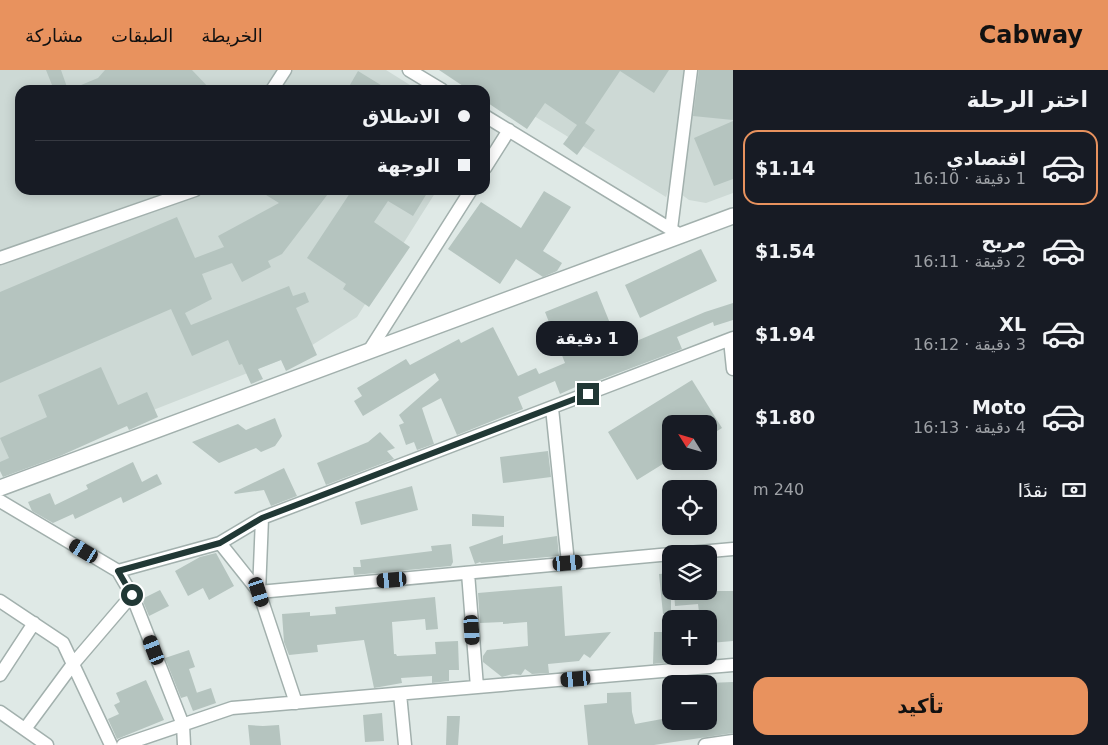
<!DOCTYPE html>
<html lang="ar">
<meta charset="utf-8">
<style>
body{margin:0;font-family:"DejaVu Sans",Vazirmatn,sans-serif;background:#242831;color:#f1f3f6;direction:rtl;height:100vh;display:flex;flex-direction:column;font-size:19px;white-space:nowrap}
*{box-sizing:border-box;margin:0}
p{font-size:16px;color:#9ea1a6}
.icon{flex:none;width:28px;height:28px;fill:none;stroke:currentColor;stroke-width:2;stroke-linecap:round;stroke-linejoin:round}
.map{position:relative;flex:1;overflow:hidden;direction:ltr}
.panel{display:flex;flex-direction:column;background:#171b24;width:375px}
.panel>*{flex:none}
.banner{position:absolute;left:15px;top:15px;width:475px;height:110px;border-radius:15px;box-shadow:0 2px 12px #0003;direction:rtl;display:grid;align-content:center;height:110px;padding:0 20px;background:#171b24}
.needle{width:32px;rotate:307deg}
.buttons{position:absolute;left:662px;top:345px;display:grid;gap:10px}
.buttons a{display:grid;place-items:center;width:55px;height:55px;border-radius:10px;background:#171b24;box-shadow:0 2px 12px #0003;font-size:25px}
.end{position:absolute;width:22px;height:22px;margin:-11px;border:6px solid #213835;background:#fff;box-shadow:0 0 0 2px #fff}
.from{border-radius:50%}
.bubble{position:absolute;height:35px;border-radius:15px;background:#171b24;box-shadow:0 2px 12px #0003;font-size:16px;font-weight:700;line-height:35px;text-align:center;direction:rtl}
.car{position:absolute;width:15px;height:30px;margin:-15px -8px;border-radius:6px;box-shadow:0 0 4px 1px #0007;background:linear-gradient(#222 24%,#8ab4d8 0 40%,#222 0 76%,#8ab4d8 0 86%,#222 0)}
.banner b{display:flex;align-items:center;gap:18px;height:48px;font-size:19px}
.banner b+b{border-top:1px solid #363941}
.banner i{width:12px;height:12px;background:#f1f3f6}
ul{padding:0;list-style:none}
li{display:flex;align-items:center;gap:15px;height:75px;margin:0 10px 8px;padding:0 10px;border:2px solid transparent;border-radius:15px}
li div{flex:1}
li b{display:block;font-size:19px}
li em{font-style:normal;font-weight:700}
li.on{border-color:#e8925e}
li>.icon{width:45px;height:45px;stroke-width:1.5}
h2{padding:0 20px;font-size:22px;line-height:60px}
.pay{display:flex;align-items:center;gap:12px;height:55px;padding:0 20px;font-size:19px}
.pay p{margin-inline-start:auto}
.button{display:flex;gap:10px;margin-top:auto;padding:10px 20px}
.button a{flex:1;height:58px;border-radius:15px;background:#e8925e;color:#111;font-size:20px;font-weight:700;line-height:58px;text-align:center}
header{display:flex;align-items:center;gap:30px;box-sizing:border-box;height:70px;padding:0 25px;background:#e8925e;color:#111}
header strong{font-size:24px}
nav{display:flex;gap:28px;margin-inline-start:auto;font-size:18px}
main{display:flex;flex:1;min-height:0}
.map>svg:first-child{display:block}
.built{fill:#cdd9d5}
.building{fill:#b5c4bf}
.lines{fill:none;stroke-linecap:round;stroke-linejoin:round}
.minor-casing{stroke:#a2b0ad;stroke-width:15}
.tertiary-casing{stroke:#a2b0ad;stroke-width:18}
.minor{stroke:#fff;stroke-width:12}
.tertiary{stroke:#fff;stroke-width:15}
.route{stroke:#213835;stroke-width:6}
</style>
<header>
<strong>Cabway</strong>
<nav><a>الخريطة</a><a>الطبقات</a><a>مشاركة</a></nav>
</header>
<main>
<section class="panel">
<h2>اختر الرحلة</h2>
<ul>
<li class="on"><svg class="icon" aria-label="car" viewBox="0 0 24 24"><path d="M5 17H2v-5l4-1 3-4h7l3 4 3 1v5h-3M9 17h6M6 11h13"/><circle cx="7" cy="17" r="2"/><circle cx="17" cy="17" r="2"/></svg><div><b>اقتصادي</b><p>1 دقيقة · 16:10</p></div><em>$1.14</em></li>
<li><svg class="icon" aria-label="car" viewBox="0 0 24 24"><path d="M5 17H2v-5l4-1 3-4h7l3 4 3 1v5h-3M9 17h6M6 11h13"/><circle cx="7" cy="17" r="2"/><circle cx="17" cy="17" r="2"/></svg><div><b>مريح</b><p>2 دقيقة · 16:11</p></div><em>$1.54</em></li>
<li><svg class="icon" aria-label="car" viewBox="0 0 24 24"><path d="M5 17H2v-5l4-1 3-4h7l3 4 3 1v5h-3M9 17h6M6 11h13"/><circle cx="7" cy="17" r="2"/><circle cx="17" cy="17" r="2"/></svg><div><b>XL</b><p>3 دقيقة · 16:12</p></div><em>$1.94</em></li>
<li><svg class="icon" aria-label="car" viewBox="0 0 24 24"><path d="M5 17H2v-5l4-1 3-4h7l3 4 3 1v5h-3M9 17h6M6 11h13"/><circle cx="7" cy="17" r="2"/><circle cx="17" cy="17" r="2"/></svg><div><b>Moto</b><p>4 دقيقة · 16:13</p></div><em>$1.80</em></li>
</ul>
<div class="pay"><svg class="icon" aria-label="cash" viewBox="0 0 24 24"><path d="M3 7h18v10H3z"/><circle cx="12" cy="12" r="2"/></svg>نقدًا<p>240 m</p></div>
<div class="button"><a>تأكيد</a></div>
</section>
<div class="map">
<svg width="733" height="675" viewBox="0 0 733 675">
<rect width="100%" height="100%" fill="#dfe9e6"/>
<path class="built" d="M 0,0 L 386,0 L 418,20 L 20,20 L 20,120 L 437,120 L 357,247 L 301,282 L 0,400 Z
M 459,0 L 733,0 L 733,123 L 706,133 L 689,130 L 670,116 L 666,127 Z"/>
<path class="building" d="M 46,0 L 61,0 L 68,20 L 54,20 Z
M 105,0 L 192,0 L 211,20 L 69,20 L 98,8 Z
M 439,0 L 669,0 L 654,23 L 620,1 L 585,53 L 595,60 L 577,85 L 563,74 L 577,55 L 545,33 L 527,59 L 485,31 L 485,20 L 469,20 Z
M 699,0 L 733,0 L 733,50 L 693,46 Z
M 358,1 L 389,20 L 347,20 Z
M 733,51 L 733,109 L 714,116 L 694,68 Z
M 258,120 L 331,120 L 282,184 L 268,191 L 271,197 L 242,212 L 232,193 L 202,204 L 212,229 L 185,243 L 191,255 L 289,216 L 293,226 L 305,222 L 309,232 L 296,238 L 317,285 L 286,301 L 281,290 L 258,299 L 263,309 L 251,314 L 242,294 L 239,295 L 228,270 L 192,286 L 171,239 L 0,313 L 0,222 L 177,147 L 195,188 L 224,177 L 218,166 L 279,133 Z
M 352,120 L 429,120 L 413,146 L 388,131 L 374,152 L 410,177 L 369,237 L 343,219 L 346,214 L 307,188 Z
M 544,121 L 571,137 L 543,181 L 562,193 L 557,201 L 543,207 L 516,189 L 500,214 L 448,179 L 481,132 L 521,158 Z
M 701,179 L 717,211 L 640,248 L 625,215 Z
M 597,221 L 620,278 L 705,242 L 733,233 L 733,250 L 714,256 L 713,252 L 677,267 L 682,279 L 581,317 L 580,315 L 560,324 L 555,311 L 518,327 L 523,339 L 457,365 L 441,328 L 422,338 L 434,374 L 417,380 L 414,372 L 406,375 L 399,355 L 404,353 L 399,345 L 439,310 L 435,303 L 363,346 L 354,331 L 362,326 L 357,318 L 406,289 L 410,295 L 459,269 L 461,273 L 493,257 L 518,306 L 536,298 L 539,304 L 565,293 L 545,242 Z
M 101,297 L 118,335 L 147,322 L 158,347 L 129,360 L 127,356 L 60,386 L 3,407 L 0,401 L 0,392 L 9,388 L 0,368 L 47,347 L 38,325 Z
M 692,310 L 722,358 L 709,366 L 709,354 L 671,354 L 671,389 L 637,410 L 608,362 Z
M 275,348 L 282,366 L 275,376 L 261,382 L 256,378 L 219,393 L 192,372 L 238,354 L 246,360 Z
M 380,362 L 395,378 L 387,381 L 394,389 L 326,415 L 317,393 L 368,372 Z
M 548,381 L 551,407 L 503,413 L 500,387 Z
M 133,392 L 142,412 L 157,404 L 162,414 L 123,433 L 121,427 L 75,449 L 73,444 L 53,453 L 32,441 L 28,432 L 50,423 L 55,435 L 88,419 L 86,415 Z
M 284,398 L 297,426 L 271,436 L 264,420 L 235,424 L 234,422 Z
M 412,416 L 418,440 L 361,455 L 355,432 Z
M 472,444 L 504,446 L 504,457 L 472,456 Z
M 503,465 L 503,474 L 557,466 L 559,486 L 481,493 L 480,492 L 475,494 L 469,477 Z
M 451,474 L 453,492 L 451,496 L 354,505 L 353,497 L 361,497 L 360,490 L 432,481 L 431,476 Z
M 216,483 L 234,516 L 209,530 L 203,518 L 188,526 L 175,501 L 200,487 Z
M 671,503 L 671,543 L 663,544 L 659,504 Z
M 562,516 L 565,566 L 611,562 L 590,588 L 584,584 L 579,591 L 548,594 L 549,603 L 532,604 L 525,599 L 521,605 L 513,604 L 502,607 L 483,592 L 483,586 L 487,580 L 528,576 L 527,552 L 503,554 L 503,552 L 480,553 L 478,523 Z
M 160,520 L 169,536 L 149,546 L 142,529 Z
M 674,521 L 733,521 L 733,571 L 710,573 L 709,541 L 699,542 L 698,534 L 675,536 Z
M 435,527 L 438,559 L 426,560 L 425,549 L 392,552 L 394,584 L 396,584 L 397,586 L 436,584 L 435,572 L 458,571 L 459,600 L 449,600 L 449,611 L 432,613 L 432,606 L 401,608 L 402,613 L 374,618 L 364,570 L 317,575 L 318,582 L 289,585 L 284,572 L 282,544 L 310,542 L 310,546 L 336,544 L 335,537 Z
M 654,562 L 671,562 L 671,592 L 653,594 Z
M 189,580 L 195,597 L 189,599 L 197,623 L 181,628 L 165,588 Z
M 146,610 L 164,650 L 117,669 L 108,649 L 119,644 L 114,635 L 120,632 L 116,623 Z
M 733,612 L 733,663 L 654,675 L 588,675 L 584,635 L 607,633 L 607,623 L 631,622 L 632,642 L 635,654 L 662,649 L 663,651 L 709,651 L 709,613 Z
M 211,618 L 216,633 L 193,641 L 187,626 Z
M 382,643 L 384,671 L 365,672 L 363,645 Z
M 447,646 L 460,646 L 458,675 L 446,675 Z
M 248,655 L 263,656 L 279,655 L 281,675 L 250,675 Z"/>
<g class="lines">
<g class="minor-casing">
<path id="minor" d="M 409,0 L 442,20
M 272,20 L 285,0
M 485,46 L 682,166
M 485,98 L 509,60
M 671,159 L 691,0
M 0,188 L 195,120
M 730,270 L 733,299
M 369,281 L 471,120
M 552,338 L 568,493
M 0,431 L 118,501 L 220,473 L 262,448 L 733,268
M 220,473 L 259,522 L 262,448
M 677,484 L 733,479
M 118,501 L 132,525 L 183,655 L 184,675
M 468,503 L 477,617
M 0,531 L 63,573 L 111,675
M 0,605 L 34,553
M 400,624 L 405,675
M 296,633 L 259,522 L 671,484
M 0,642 L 47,675
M 25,659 L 73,594 L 132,525
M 123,675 L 232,638 L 733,595
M 705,675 L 733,671"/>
</g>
<g class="tertiary-casing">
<path id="tertiary" d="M 0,418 L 733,146"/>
</g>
<use href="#minor" class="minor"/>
<use href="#tertiary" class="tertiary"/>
</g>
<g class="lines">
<path class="route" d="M 132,525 L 118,501 L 220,473 L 262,448 L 588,324"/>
</g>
</svg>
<div class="buttons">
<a><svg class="needle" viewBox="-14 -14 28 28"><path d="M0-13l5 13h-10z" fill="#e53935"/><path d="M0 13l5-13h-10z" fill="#9ea1a6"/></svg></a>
<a><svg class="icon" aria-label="locate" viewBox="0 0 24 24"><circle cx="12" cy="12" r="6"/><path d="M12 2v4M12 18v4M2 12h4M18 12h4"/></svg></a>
<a><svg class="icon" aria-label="layers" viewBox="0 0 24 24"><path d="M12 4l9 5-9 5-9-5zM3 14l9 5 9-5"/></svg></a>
<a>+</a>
<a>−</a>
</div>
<i class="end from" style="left:132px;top:525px"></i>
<i class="end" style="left:588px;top:324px"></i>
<div class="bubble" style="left:536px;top:251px;width:102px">1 دقيقة</div>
<i class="car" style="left:84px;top:481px;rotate:301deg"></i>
<i class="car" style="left:568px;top:493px;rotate:85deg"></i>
<i class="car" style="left:392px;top:510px;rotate:265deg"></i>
<i class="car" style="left:259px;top:522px;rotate:162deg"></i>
<i class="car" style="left:472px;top:560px;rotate:176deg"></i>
<i class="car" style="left:154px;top:580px;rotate:339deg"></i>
<i class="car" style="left:576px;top:609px;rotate:265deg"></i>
<div class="banner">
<b><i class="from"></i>الانطلاق</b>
<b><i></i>الوجهة</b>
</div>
</div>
</main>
